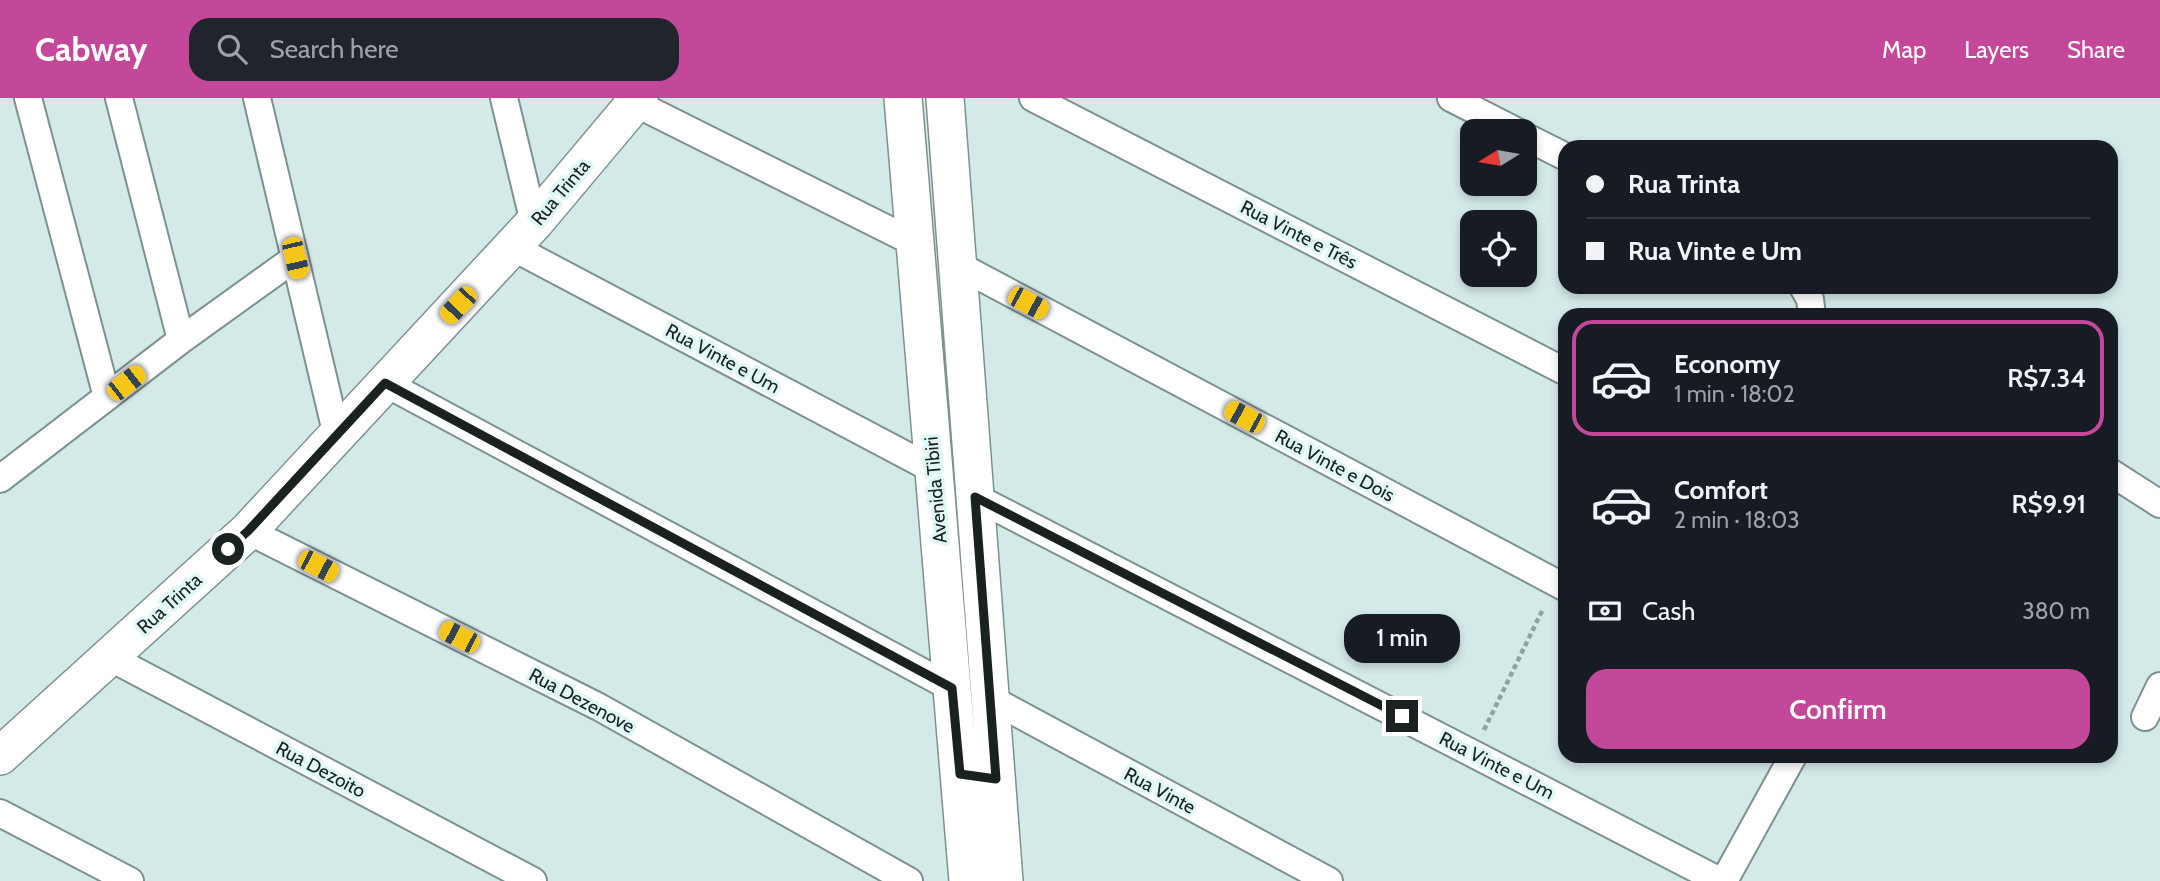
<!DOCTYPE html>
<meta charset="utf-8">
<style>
body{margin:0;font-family:Cabin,sans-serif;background:#20242c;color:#f1f3f6;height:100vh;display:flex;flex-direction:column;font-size:26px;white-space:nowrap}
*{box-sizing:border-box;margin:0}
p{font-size:23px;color:#9ea1a6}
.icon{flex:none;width:38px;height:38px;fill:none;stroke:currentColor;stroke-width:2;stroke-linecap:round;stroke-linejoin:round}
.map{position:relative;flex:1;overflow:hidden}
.panel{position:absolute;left:1558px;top:210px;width:560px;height:455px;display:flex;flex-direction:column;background:#171b24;border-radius:21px;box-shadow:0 4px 10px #0003}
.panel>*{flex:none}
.hud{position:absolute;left:1558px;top:42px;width:560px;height:154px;border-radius:21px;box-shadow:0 4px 10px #0003;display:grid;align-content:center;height:154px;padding:0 28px;background:#171b24}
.needle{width:46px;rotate:259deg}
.buttons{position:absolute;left:1460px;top:21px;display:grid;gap:14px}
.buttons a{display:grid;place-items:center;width:77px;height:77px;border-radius:14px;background:#171b24;box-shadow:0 4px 10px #0003;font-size:35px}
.end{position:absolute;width:32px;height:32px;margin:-16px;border:9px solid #192121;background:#fff;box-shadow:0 0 0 4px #fff}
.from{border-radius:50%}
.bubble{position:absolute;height:49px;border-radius:21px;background:#171b24;box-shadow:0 4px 10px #0003;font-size:23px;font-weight:600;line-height:49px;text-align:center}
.car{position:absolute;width:21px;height:42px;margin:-21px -10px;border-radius:9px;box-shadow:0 0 5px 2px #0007;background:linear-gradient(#f5c518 24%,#345 0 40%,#f5c518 0 76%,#345 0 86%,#f5c518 0)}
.hud b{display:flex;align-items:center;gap:24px;height:66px;font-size:26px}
.hud b+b{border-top:2px solid #363941}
.hud i{width:18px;height:18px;background:#f1f3f6}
ul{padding:12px 0 0;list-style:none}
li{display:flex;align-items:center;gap:21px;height:116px;margin:0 14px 10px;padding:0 14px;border:4px solid transparent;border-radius:21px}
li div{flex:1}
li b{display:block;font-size:26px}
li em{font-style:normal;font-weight:600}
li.selected{border-color:#c34899}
li>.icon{width:63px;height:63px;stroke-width:1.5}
.pay{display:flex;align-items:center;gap:18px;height:77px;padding:0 28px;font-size:26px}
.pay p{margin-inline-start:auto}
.primary-button{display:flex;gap:14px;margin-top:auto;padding:14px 28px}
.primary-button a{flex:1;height:80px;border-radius:21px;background:#c34899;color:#fff;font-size:28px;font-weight:600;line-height:80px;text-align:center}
header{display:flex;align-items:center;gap:42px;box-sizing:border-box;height:98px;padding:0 35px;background:#c34899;color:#fff}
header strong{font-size:33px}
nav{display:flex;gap:38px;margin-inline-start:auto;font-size:24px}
.search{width:490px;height:63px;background:#20242c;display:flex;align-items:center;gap:18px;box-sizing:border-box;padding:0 24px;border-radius:21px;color:#9ea1a6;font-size:26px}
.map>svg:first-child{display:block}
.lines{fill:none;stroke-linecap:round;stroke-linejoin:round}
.street-casing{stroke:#7d9191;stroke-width:30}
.secondary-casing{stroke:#7d9191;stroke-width:40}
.path{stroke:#90a1a0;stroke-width:4.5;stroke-dasharray:5 3.5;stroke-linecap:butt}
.street{stroke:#fff;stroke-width:26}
.secondary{stroke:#fff;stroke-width:37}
.route{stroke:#192121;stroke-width:9}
.labels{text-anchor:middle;stroke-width:7;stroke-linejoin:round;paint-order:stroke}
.street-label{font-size:19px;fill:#192121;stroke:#e1f7f6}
</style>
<header>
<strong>Cabway</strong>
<div class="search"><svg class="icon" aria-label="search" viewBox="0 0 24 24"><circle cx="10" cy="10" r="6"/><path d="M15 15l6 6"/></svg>Search here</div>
<nav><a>Map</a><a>Layers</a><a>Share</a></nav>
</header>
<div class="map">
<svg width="2160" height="783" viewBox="0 0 2160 783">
<rect width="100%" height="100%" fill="#d4eae9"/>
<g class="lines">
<g class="street-casing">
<path id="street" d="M 28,0 L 107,299
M 119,0 L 181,242
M 257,0 L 337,338
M 504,0 L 534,125
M 1033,0 L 1564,273
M 1451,0 L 1516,33
M 635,5 L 915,145
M 1524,38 L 1564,58
M 512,149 L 934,372
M 956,166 L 1564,489
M 1803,189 L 1810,201 L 1812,217
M 385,285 L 952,590
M 2110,374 L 2160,406
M 0,381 L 181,242 L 295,160
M 975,399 L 1720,783
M 248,433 L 599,609 L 909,783
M 109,559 L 533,783
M 991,601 L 1329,783
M 2145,619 L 2160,588
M 0,715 L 130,783
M 1724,783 L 1793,658"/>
</g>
<g class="secondary-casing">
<path id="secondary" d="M 903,0 L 968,783
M 945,0 L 1004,783
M 0,658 L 248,433 L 534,125 L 639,0"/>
</g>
<path class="path" d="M 1484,632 L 1543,511"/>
<use href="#street" class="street"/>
<use href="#secondary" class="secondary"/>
</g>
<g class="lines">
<path class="route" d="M 228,451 L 248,433 L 385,285 L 952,590 L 960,676 L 996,681 L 975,399 L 1402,618"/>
</g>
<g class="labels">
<g class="street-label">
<text transform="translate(560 94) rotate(-50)" y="7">Rua Trinta</text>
<text transform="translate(1299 136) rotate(27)" y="7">Rua Vinte e Três</text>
<text transform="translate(723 260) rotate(28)" y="7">Rua Vinte e Um</text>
<text transform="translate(1335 367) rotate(28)" y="7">Rua Vinte e Dois</text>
<text transform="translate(935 392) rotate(-95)" y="7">Avenida Tibiri</text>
<text transform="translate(169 505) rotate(-42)" y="7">Rua Trinta</text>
<text transform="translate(582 602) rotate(28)" y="7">Rua Dezenove</text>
<text transform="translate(1497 667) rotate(27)" y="7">Rua Vinte e Um</text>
<text transform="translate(321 671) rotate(28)" y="7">Rua Dezoito</text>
<text transform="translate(1160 692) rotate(28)" y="7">Rua Vinte</text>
</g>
</g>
</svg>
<div class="buttons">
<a><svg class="needle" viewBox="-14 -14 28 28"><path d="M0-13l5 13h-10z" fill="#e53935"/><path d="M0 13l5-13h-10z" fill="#9ea1a6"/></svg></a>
<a><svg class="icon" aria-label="locate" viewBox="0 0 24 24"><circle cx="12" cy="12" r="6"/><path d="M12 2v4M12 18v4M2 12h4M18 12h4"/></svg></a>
</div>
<i class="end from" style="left:228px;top:451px"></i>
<i class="end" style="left:1402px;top:618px"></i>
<div class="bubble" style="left:1344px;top:516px;width:116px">1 min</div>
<i class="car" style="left:295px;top:160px;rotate:167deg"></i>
<i class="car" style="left:1028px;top:205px;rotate:118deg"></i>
<i class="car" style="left:458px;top:207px;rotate:223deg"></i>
<i class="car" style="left:126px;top:285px;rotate:52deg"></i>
<i class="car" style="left:1244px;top:319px;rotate:298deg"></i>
<i class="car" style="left:318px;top:468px;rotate:117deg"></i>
<i class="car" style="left:459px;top:539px;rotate:297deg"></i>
<div class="hud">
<b><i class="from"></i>Rua Trinta</b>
<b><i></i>Rua Vinte e Um</b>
</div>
<section class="panel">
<ul>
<li class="selected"><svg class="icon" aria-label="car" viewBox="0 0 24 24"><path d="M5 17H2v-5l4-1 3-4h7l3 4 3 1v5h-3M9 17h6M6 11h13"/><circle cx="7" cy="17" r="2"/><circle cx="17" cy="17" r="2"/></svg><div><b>Economy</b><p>1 min · 18:02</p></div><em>R$7.34</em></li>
<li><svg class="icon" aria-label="car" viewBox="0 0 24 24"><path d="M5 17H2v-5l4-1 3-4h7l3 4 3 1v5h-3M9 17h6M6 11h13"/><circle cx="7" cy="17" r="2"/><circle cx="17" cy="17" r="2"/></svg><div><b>Comfort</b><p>2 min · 18:03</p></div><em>R$9.91</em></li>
</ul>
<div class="pay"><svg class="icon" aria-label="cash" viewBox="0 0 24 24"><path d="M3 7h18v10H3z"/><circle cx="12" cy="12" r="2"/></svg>Cash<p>380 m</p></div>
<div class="primary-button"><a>Confirm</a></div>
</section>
</div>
